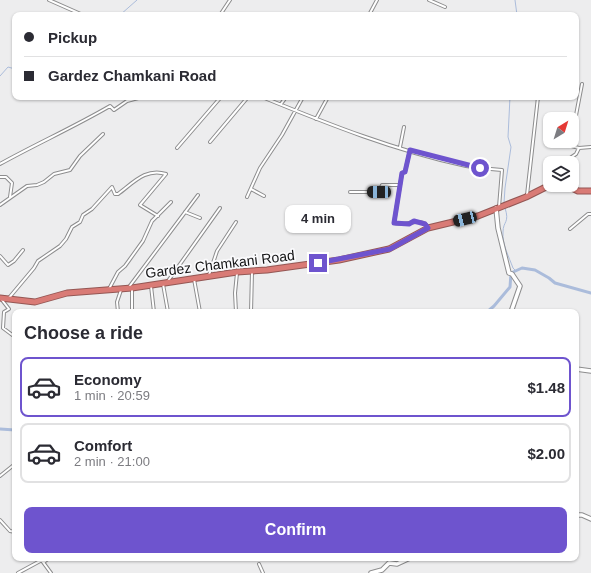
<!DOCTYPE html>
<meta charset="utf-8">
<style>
body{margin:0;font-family:Arial,sans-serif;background:#f7f7f7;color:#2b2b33;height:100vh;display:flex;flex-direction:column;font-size:15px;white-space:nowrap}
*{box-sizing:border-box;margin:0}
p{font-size:13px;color:#7c7c81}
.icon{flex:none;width:22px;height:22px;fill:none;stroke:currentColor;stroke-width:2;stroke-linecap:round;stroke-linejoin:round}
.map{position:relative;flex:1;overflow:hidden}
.details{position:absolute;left:12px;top:309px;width:567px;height:252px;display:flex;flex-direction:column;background:#fff;border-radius:8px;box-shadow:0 1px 3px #0004}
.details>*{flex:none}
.guide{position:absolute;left:12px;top:12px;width:567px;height:88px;border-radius:8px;box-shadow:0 1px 3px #0004;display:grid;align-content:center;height:88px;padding:0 12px;background:#fff}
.needle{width:26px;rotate:38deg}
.buttons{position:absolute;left:543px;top:112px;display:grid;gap:8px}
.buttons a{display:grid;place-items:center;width:36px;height:36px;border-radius:8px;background:#fff;box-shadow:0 1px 3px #0004;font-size:20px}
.end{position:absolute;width:18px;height:18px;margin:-9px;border:5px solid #6e54ce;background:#fff;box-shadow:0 0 0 2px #fff}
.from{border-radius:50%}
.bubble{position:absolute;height:28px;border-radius:8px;background:#fff;box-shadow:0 1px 3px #0004;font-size:13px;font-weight:600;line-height:28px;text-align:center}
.car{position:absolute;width:12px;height:24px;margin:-12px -6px;border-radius:5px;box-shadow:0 0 3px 1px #0007;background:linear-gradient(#222 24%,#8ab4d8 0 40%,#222 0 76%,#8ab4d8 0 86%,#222 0)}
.guide b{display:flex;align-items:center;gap:14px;height:38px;font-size:15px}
.guide b+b{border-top:1px solid #e1e1e2}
.guide i{width:10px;height:10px;background:#2b2b33}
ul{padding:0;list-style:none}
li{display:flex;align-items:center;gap:12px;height:60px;margin:0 8px 6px;padding:0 4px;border:2px solid #e1e1e2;border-radius:8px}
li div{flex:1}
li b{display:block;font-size:15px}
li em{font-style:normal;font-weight:600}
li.selected{border-color:#6e54ce}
li>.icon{width:36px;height:36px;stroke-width:1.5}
h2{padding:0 12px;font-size:18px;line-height:48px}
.button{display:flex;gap:8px;margin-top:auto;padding:8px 12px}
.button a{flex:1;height:46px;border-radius:8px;background:#6e54ce;color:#fff;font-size:16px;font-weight:600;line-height:46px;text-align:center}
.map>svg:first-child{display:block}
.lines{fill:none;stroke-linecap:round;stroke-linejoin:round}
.stream{stroke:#abbcdb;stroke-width:1}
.river{stroke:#abbcdb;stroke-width:3}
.street-casing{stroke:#8d8d8e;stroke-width:4}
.secondary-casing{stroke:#8d8d8e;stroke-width:5.5}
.highway-casing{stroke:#945754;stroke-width:7}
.street{stroke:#fff;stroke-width:2}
.secondary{stroke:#fff;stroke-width:3.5}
.highway{stroke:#d97b76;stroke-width:5}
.route{stroke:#6e54ce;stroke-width:5}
.labels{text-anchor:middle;stroke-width:3.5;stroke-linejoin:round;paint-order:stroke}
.street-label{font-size:14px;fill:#141415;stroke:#fafafc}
</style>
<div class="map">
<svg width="591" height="573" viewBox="0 0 591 573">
<rect width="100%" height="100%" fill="#ededee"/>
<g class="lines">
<path class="stream" d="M 515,0 L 517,15
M 120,15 L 137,0
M 0,76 L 8,67 L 15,69
M 504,203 L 505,188 L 511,147 L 508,137 L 510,97
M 505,208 C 510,223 503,221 503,232 C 502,244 509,257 513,268 L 516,271"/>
<path class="river" d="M 487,312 L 494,306 L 510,287 L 511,273 L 522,268 L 535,270 L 549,278 L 555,283 L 591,293
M 0,429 L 15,430"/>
<g class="street-casing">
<path id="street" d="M 49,0 L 83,15
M 429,0 L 445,7
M 220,15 L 230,0
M 369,15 L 377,0
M 262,97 C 328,124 396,151 466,166 C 478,168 490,169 502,170 L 499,207
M 281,104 L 286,97
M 316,119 L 328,97
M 572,136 L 582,84
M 210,142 L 248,97
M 557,142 L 579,148
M 570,145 L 571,141
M 400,147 L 404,127
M 177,148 L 221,97
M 410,150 L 405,172 L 402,173 L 394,223 C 404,227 422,216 428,227
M 563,163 L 576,154 L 579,148 L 591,147
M 0,164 C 36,144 74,127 110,106 L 114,110 L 127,101 L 142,97
M 0,177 L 6,177 L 12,183 L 10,197
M 251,189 L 264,196
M 350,192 L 379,192 L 382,185 L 400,185
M 527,195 L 538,97
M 247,197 L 260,168 L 282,135 L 303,97
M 0,205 L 27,186 L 37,185 L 44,182 L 54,174 L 70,170 L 80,156 L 103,134
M 185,212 L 200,218
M 570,229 L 588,214 L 591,214
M 0,256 L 8,265 L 14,261 L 23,250
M 209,275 L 217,251 L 236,222
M 194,279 L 200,312
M 168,281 L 220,208
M 163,284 L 168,312
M 151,286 L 154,312
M 129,287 L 198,195
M 109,289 L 118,272 L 125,266 L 143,241 L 152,221 L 171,202
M 132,289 L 132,312
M 8,299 L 34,268 L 38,261 L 60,246 L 66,239 L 72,227 L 80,222 L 83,215 L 92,209 L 112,187 L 115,194 L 118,194 C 132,184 146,167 166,174 L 140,205 L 158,216
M 2,300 L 9,309 L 4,312 L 3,328 L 15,337
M 118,312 L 117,302 L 121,290
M 236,312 L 235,293 L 237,273
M 251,312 L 252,272
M 0,476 L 15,464
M 0,520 L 10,531 L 15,532
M 40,558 L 51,573
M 44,562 L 49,558
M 259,564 L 263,573
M 18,573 L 42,560"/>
</g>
<g class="secondary-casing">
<path id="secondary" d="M 496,208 L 498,228 L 509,273 L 512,274 L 520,286 L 511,312
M 576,369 L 591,371
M 576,515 L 582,515 L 591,519
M 371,573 L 382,570 L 389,563 L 397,564 L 410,558"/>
</g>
<g class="highway-casing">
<path id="highway" d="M 566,185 L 578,191 L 591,191
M 0,298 L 35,302 L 67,293 L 132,288 L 237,272 L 267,270 L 339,260 L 389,249 L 428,228 L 478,216 L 526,197 L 550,185"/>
</g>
<use href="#street" class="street"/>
<use href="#secondary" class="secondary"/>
<use href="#highway" class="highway"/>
</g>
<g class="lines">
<path class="route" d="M 318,263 L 390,249 L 428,228 L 425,224 L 414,221 L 409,224 L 394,223 L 402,173 L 405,172 L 410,150 L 480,168"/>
</g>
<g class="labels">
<g class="street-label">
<text transform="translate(220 264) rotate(-7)" y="5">Gardez Chamkani Road</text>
</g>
</g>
</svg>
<div class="buttons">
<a><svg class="needle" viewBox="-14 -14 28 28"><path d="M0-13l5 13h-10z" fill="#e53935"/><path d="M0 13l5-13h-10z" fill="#7c7c81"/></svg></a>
<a><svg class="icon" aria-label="layers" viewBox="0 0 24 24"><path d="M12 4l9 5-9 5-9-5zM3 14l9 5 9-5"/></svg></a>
</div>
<i class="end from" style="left:480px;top:168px"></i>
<i class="end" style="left:318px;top:263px"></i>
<div class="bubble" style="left:285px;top:205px;width:66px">4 min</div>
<i class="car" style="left:379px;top:192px;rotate:271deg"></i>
<i class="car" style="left:465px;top:219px;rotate:256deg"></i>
<div class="guide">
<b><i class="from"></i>Pickup</b>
<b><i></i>Gardez Chamkani Road</b>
</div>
<section class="details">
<h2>Choose a ride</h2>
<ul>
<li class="selected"><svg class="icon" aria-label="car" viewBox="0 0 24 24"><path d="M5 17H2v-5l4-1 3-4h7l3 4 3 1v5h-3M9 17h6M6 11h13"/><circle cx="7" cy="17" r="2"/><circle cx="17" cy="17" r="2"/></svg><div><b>Economy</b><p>1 min · 20:59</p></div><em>$1.48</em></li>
<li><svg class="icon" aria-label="car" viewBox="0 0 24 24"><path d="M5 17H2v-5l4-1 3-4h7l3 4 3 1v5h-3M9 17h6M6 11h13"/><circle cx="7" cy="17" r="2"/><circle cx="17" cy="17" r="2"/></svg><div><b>Comfort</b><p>2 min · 21:00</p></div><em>$2.00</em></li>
</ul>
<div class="button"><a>Confirm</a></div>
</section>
</div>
